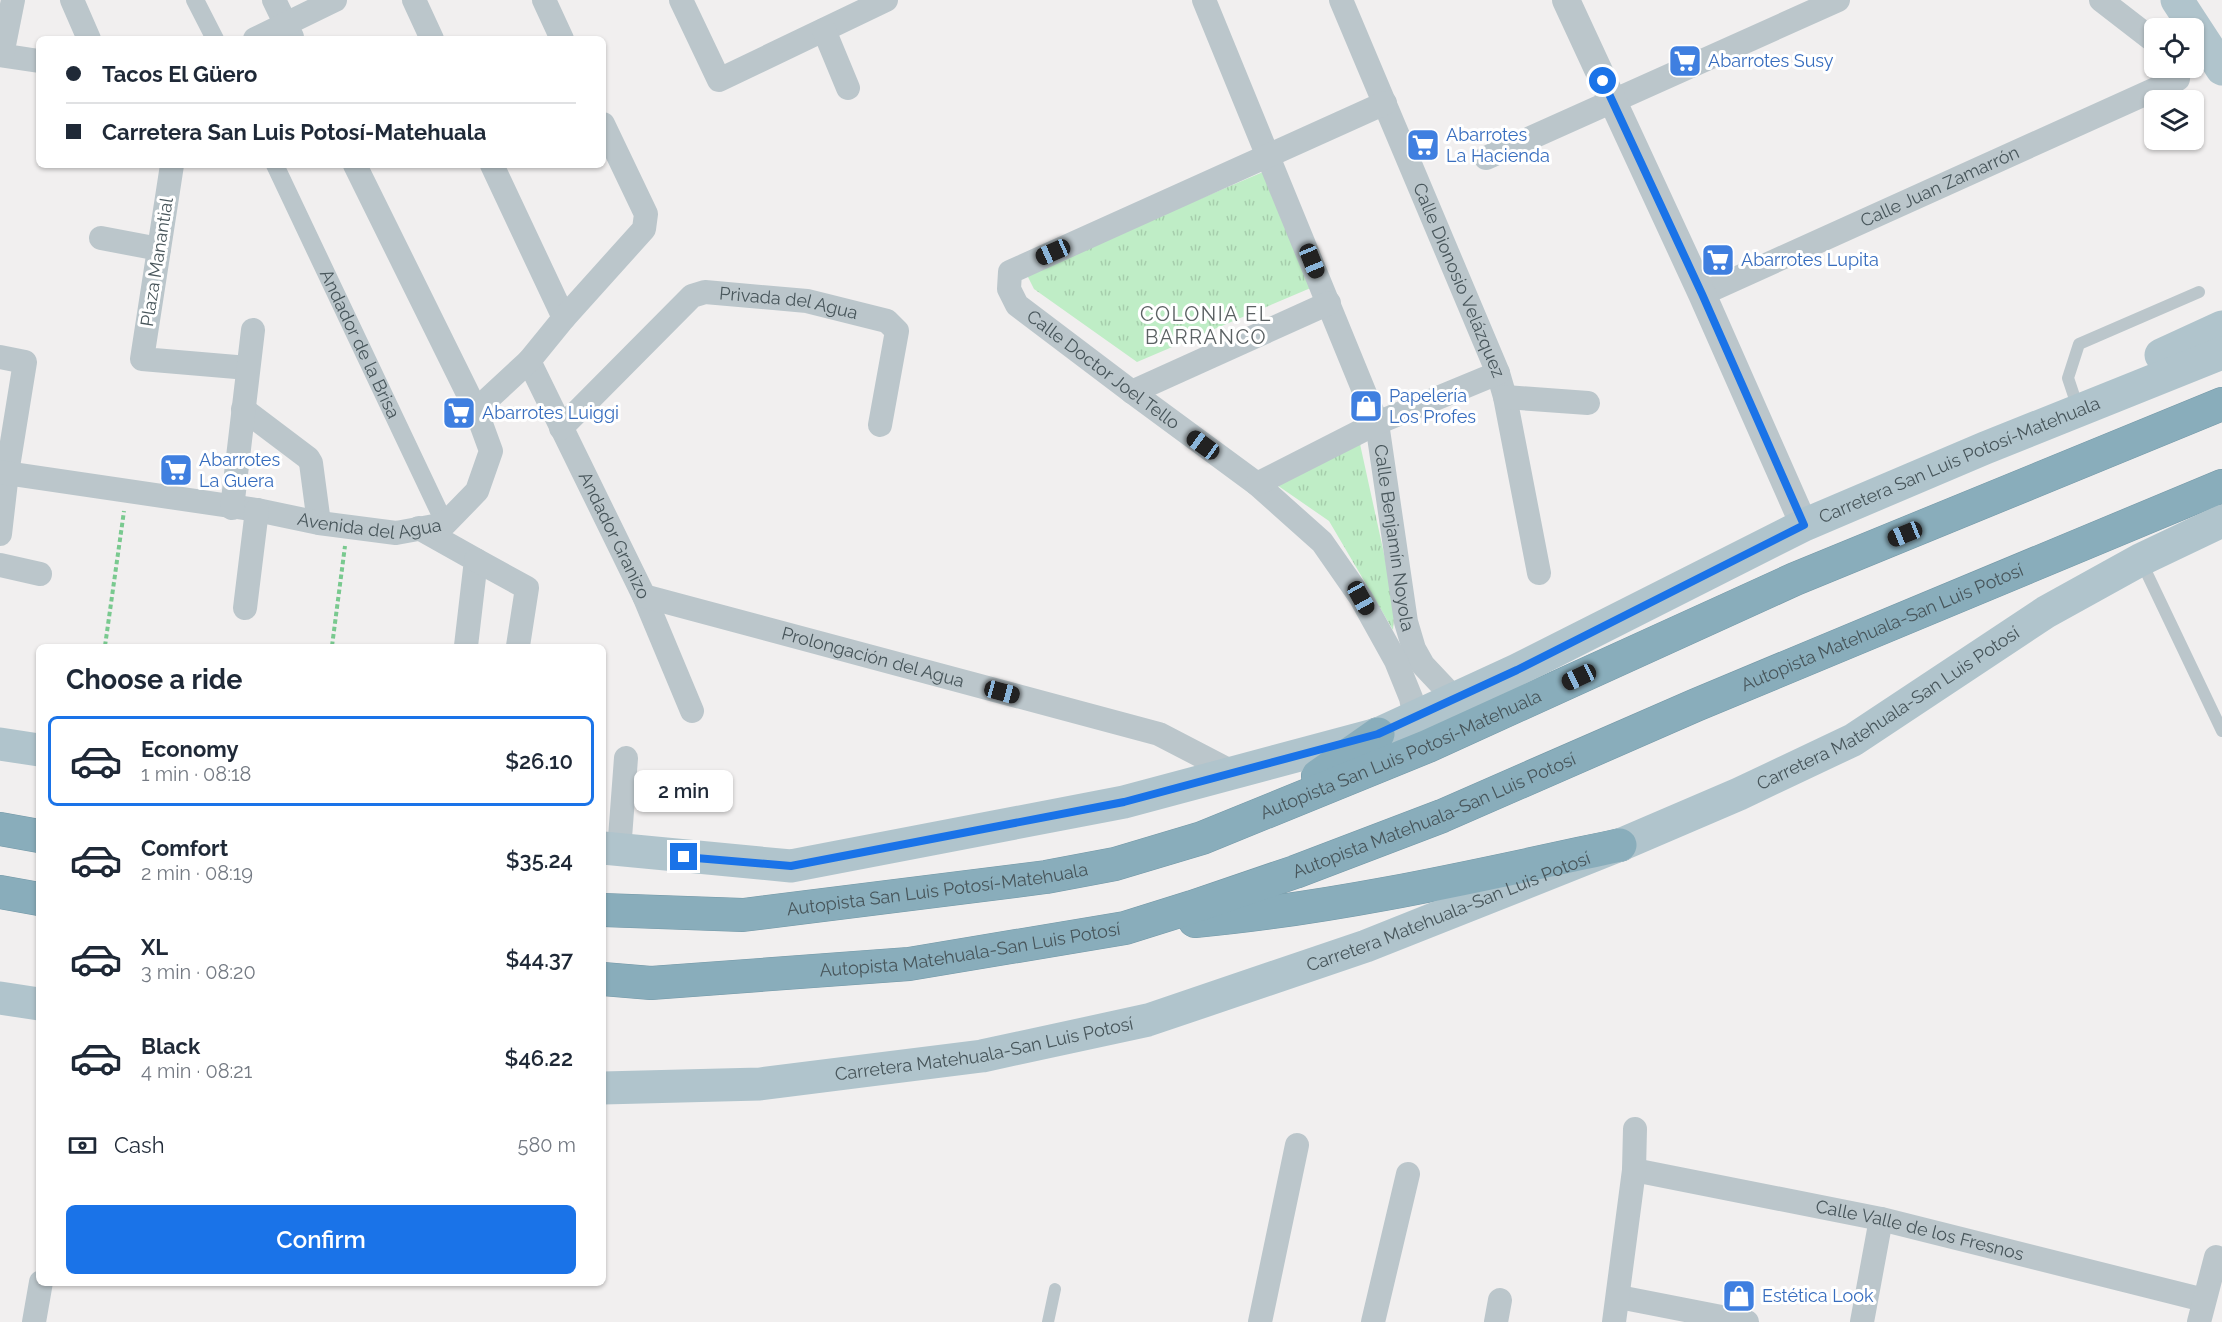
<!DOCTYPE html>
<meta charset="utf-8">
<style>
body{margin:0;font-family:Raleway,sans-serif;background:#f2f2f3;color:#1f2937;height:100vh;display:flex;flex-direction:column;font-size:22px;white-space:nowrap}
*{box-sizing:border-box;margin:0}
p{font-size:20px;color:#747a83}
.icon{flex:none;width:33px;height:33px;fill:none;stroke:currentColor;stroke-width:2;stroke-linecap:round;stroke-linejoin:round}
.map{position:relative;flex:1;overflow:hidden}
.panel{position:absolute;left:36px;top:644px;width:570px;height:642px;display:flex;flex-direction:column;background:#fff;border-radius:9px;box-shadow:0 2px 4px #0004}
.panel>*{flex:none}
.hud{position:absolute;left:36px;top:36px;width:570px;height:132px;border-radius:9px;box-shadow:0 2px 4px #0004;display:grid;align-content:center;height:132px;padding:0 30px;background:#fff}
.controls{position:absolute;left:2144px;top:18px;display:grid;gap:12px}
.controls a{display:grid;place-items:center;width:60px;height:60px;border-radius:9px;background:#fff;box-shadow:0 2px 4px #0004;font-size:30px}
.end{position:absolute;width:27px;height:27px;margin:-14px;border:8px solid #1a73e8;background:#fff;box-shadow:0 0 0 3px #fff}
.from{border-radius:50%}
.bubble{position:absolute;height:42px;border-radius:9px;background:#fff;box-shadow:0 2px 4px #0004;font-size:20px;font-weight:600;line-height:42px;text-align:center}
.car{position:absolute;width:18px;height:36px;margin:-18px -9px;border-radius:8px;box-shadow:0 0 4px 2px #0007;background:linear-gradient(#222 24%,#8ab4d8 0 40%,#222 0 76%,#8ab4d8 0 86%,#222 0)}
.hud b{display:flex;align-items:center;gap:21px;height:57px;font-size:22px}
.hud b+b{border-top:2px solid #e0e1e3}
.hud i{width:15px;height:15px;background:#1f2937}
ul{padding:0;list-style:none}
li{display:flex;align-items:center;gap:18px;height:90px;margin:0 12px 9px;padding:0 18px;border:3px solid transparent;border-radius:9px}
li div{flex:1}
li b{display:block;font-size:22px}
li em{font-style:normal;font-weight:600}
li.on{border-color:#1a73e8}
li>.icon{width:54px;height:54px;stroke-width:1.5}
h2{padding:0 30px;font-size:27px;line-height:72px}
.pay{display:flex;align-items:center;gap:15px;height:66px;padding:0 30px;font-size:22px}
.pay p{margin-inline-start:auto}
.button{display:flex;gap:12px;margin-top:auto;padding:12px 30px}
.button a{flex:1;height:69px;border-radius:9px;background:#1a73e8;color:#fff;font-size:24px;font-weight:600;line-height:69px;text-align:center}
.map>svg:first-child{display:block}
.grass{fill:url(#grass-tufts)}
.lines{fill:none;stroke-linecap:round;stroke-linejoin:round}
.motorway-casing{stroke:#7498a7;stroke-width:34}
.path{stroke:#79c98f;stroke-width:4;stroke-dasharray:4.5 3;stroke-linecap:butt}
.service{stroke:#bbc6cb;stroke-width:12}
.pedestrian{stroke:#bbc6cb;stroke-width:18}
.minor{stroke:#bbc6cb;stroke-width:24}
.tertiary{stroke:#bbc6cb;stroke-width:28}
.primary{stroke:#b0c4cc;stroke-width:33}
.motorway{stroke:#89adbb;stroke-width:33}
.route{stroke:#1a73e8;stroke-width:8}
.labels{text-anchor:middle;stroke-width:6;stroke-linejoin:round;paint-order:stroke}
.shop-label{font-size:18px;fill:#366cbe;stroke:#fff;text-anchor:start}
.street-label{font-size:18px;fill:#48565b;stroke:#fff}
.neighbourhood-label{font-size:20px;letter-spacing:1.5px;fill:#5b6163;stroke:#fff}
</style>
<div class="map">
<svg width="2222" height="1322" viewBox="0 0 2222 1322">
<defs>
<pattern id="grass-tufts" width="24" height="20" patternUnits="userSpaceOnUse" patternTransform="scale(1.5)"><rect width="24" height="20" fill="#bfedc6"/><path d="M3 7l-1-3M5 7V3M7 7l1-3M15 17l-1-3M17 17v-4M19 17l1-3" fill="none" stroke="#a6cdac"/></pattern>
</defs>
<rect width="100%" height="100%" fill="#f1efef"/>
<path class="grass" d="M 1263,172 L 1313,287 L 1137,362 L 1034,289 L 1026,273 Z
M 1360,444 L 1395,604 L 1393,630 L 1329,521 L 1274,483 Z"/>
<g class="lines">
<g class="motorway-casing">
<g id="motorway">
<path d="M 1318,776 L 1378,734"/>
<path d="M 0,829 L 39,836"/>
<path d="M 0,892 L 39,899"/>
<path id="s13" d="M 603,910 L 743,915 L 1046,877 L 1115,864 L 1202,838 L 1428,746 L 1795,579 L 2222,404"/>
<path d="M 1195,921 C 1338,908 1481,875 1620,845"/>
<path id="s14" d="M 603,979 L 651,983 L 909,964 L 1125,928 L 1192,907 L 1295,872 L 1442,816 L 1696,705 L 2222,486"/>
</g>
</g>
<path class="path" d="M 105,646 L 124,511
M 332,646 L 345,546"/>
<path class="service" d="M 2074,396 L 2068,378 L 2079,344 L 2199,292
M 2141,561 L 2222,731
M 1048,1322 L 1055,1289"/>
<g class="pedestrian">
<path d="M 195,0 L 215,39"/>
<path id="s1" d="M 275,165 L 445,524"/>
</g>
<g class="minor">
<path d="M 72,0 L 89,39"/>
<path d="M 274,0 L 292,37"/>
<path d="M 414,0 L 432,39"/>
<path d="M 544,0 L 562,39"/>
<path d="M 681,0 L 719,80 L 886,0"/>
<path id="s2" d="M 1204,0 L 1377,423 L 1406,622 L 1414,649 L 1423,665 L 1455,699"/>
<path id="s3" d="M 1341,0 L 1498,373 L 1505,397 L 1539,573"/>
<path d="M 2101,0 L 2154,41"/>
<path d="M 824,30 L 848,88"/>
<path d="M 255,39 L 335,0"/>
<path d="M 0,55 L 39,61"/>
<path d="M 2,55 L 13,0"/>
<path id="s4" d="M 1385,103 L 1010,272 L 1009,289 L 1017,305 L 1132,392 L 1257,484 L 1322,542 L 1361,598 L 1396,661 L 1411,698 L 1415,718"/>
<path d="M 1486,158 L 1838,0"/>
<path d="M 172,165 L 142,359 L 248,368"/>
<path d="M 492,165 L 564,318"/>
<path d="M 101,238 L 159,249"/>
<path id="s5" d="M 1702,294 L 2178,79 L 2179,68"/>
<path d="M 0,357 L 25,362 L 7,473 L 0,534"/>
<path id="s6" d="M 529,361 L 644,596 L 692,711"/>
<path d="M 1132,392 L 1329,303"/>
<path d="M 1505,397 L 1588,403"/>
<path d="M 243,409 L 308,458 L 311,463 L 319,523"/>
<path d="M 476,410 L 529,361 L 564,318 L 644,229 L 646,214 L 603,124"/>
<path id="s7" d="M 561,428 L 692,296 L 705,292 L 807,301 L 887,321 L 897,331 L 880,425"/>
<path id="s8" d="M 0,472 L 257,510 L 319,523 L 396,533 L 445,524 L 477,491 L 491,451 L 476,410 L 355,165"/>
<path d="M 1257,484 L 1377,423 L 1498,373"/>
<path d="M 232,508 L 253,330"/>
<path d="M 419,528 L 476,560 L 466,646"/>
<path d="M 476,560 L 527,588 L 518,646"/>
<path d="M 0,565 L 40,574"/>
<path id="s9" d="M 644,596 L 1159,734 L 1234,773"/>
<path d="M 245,608 L 257,510"/>
<path d="M 619,851 L 626,758"/>
<path id="s10" d="M 1634,1170 L 1881,1219 L 2204,1300"/>
<path d="M 1619,1297 L 1747,1322"/>
<path d="M 34,1322 L 41,1282"/>
<path d="M 1260,1322 L 1297,1145"/>
<path d="M 1373,1322 L 1408,1174"/>
<path d="M 1496,1322 L 1500,1300"/>
<path d="M 1614,1322 L 1634,1170 L 1635,1129"/>
<path d="M 1862,1322 L 1881,1219"/>
<path d="M 2199,1322 L 2216,1257"/>
</g>
<path class="tertiary" d="M 1566,0 L 1702,294 L 1804,525"/>
<g class="primary">
<path d="M 2177,0 L 2222,69"/>
<path d="M 2161,355 L 2222,327"/>
<path d="M 0,744 L 39,750"/>
<path id="s11" d="M 603,848 L 791,866 L 1124,802 L 1378,734 L 1517,670 L 1804,525 L 1985,448 L 2222,353"/>
<path d="M 0,998 L 39,1004"/>
<path id="s12" d="M 603,1088 L 760,1084 L 982,1056 L 1148,1020 L 1366,946 L 1620,845 L 1739,794 L 1853,740 L 2046,612 L 2140,560 L 2222,521"/>
</g>
<use href="#motorway" class="motorway"/>
</g>
<g class="lines">
<path class="route" d="M 684,857 L 791,866 L 1124,802 L 1378,734 L 1517,670 L 1804,525 L 1702,294 L 1603,81"/>
</g>
<defs>
<g id="supermarket-square" transform="scale(1.725)"><rect x="-9" y="-9" width="18" height="18" rx="4" fill="#3f7fe0" stroke="#fff"/><path d="M-6-5.5h2.5l.6 2H6L4.5 2H-2.5L-4.4-4H-6ZM-1.5 3.2a1.3 1.3 0 1 0 .1 0ZM3 3.2a1.3 1.3 0 1 0 .1 0Z" fill="#fff"/></g>
<g id="shop-square" transform="scale(1.725)"><rect x="-9" y="-9" width="18" height="18" rx="4" fill="#3f7fe0" stroke="#fff"/><path d="M-5-2.5h2.3a2.7 3.5 0 0 1 5.4 0H5L5.5 6h-11ZM-1.5-2.5h3a1.5 2.3 0 0 0-3 0Z" fill="#fff"/></g>
</defs>
<g fill-rule="evenodd">
<use href="#supermarket-square" x="1685" y="61"/>
<use href="#supermarket-square" x="1423" y="145"/>
<use href="#supermarket-square" x="1718" y="260"/>
<use href="#shop-square" x="1366" y="406"/>
<use href="#supermarket-square" x="459" y="413"/>
<use href="#supermarket-square" x="176" y="470"/>
<use href="#shop-square" x="1739" y="1296"/>
</g>
<g class="labels">
<g class="shop-label">
<text x="1708" y="67">Abarrotes Susy</text>
<text x="1446" y="141">Abarrotes<tspan x="1446" dy="21">La Hacienda</tspan></text>
<text x="1741" y="266">Abarrotes Lupita</text>
<text x="1389" y="402">Papelería<tspan x="1389" dy="21">Los Profes</tspan></text>
<text x="482" y="419">Abarrotes Luiggi</text>
<text x="199" y="466">Abarrotes<tspan x="199" dy="21">La Guera</tspan></text>
<text x="1762" y="1302">Estética Look</text>
</g>
<g class="street-label">
<text dy="6" stroke="none"><textPath href="#s5" startOffset="261">Calle Juan Zamarrón</textPath></text>
<text transform="translate(157 262) rotate(-81)" y="6">Plaza Manantial</text>
<text dy="6" stroke="none"><textPath href="#s3" startOffset="304">Calle Dionosio Velázquez</textPath></text>
<text dy="6" stroke="none"><textPath href="#s7" startOffset="284">Privada del Agua</textPath></text>
<text dy="6" stroke="none"><textPath href="#s1" startOffset="198">Andador de la Brisa</textPath></text>
<text dy="6" stroke="none"><textPath href="#s4" startOffset="554">Calle Doctor Joel Tello</textPath></text>
<text dy="6" stroke="none"><textPath href="#s11" startOffset="1434">Carretera San Luis Potosí-Matehuala</textPath></text>
<text dy="6" stroke="none"><textPath href="#s8" startOffset="374">Avenida del Agua</textPath></text>
<text dy="6" stroke="none"><textPath href="#s6" startOffset="194">Andador Granizo</textPath></text>
<text dy="6" stroke="none"><textPath href="#s2" startOffset="573">Calle Benjamín Noyola</textPath></text>
<text dy="6" stroke="none"><textPath href="#s14" startOffset="1341">Autopista Matehuala-San Luis Potosí</textPath></text>
<text dy="6" stroke="none"><textPath href="#s9" startOffset="237">Prolongación del Agua</textPath></text>
<text dy="6" stroke="none"><textPath href="#s12" startOffset="1356">Carretera Matehuala-San Luis Potosí</textPath></text>
<text dy="6" stroke="none"><textPath href="#s13" startOffset="822">Autopista San Luis Potosí-Matehuala</textPath></text>
<text dy="6" stroke="none"><textPath href="#s14" startOffset="855">Autopista Matehuala-San Luis Potosí</textPath></text>
<text dy="6" stroke="none"><textPath href="#s13" startOffset="336">Autopista San Luis Potosí-Matehuala</textPath></text>
<text dy="6" stroke="none"><textPath href="#s12" startOffset="870">Carretera Matehuala-San Luis Potosí</textPath></text>
<text dy="6" stroke="none"><textPath href="#s14" startOffset="369">Autopista Matehuala-San Luis Potosí</textPath></text>
<text dy="6" stroke="none"><textPath href="#s12" startOffset="384">Carretera Matehuala-San Luis Potosí</textPath></text>
<text dy="6" stroke="none"><textPath href="#s10" startOffset="292">Calle Valle de los Fresnos</textPath></text>
</g>
<g class="neighbourhood-label">
<text x="1206" y="321">COLONIA EL<tspan x="1206" dy="23">BARRANCO</tspan></text>
</g>
</g>
</svg>
<div class="controls">
<a><svg class="icon" aria-label="locate" viewBox="0 0 24 24"><circle cx="12" cy="12" r="6"/><path d="M12 2v4M12 18v4M2 12h4M18 12h4"/></svg></a>
<a><svg class="icon" aria-label="layers" viewBox="0 0 24 24"><path d="M12 4l9 5-9 5-9-5zM3 14l9 5 9-5"/></svg></a>
</div>
<i class="end from" style="left:1603px;top:81px"></i>
<i class="end" style="left:684px;top:857px"></i>
<div class="bubble" style="left:634px;top:770px;width:99px">2 min</div>
<i class="car" style="left:1053px;top:252px;rotate:246deg"></i>
<i class="car" style="left:1312px;top:261px;rotate:158deg"></i>
<i class="car" style="left:1203px;top:445px;rotate:306deg"></i>
<i class="car" style="left:1905px;top:534px;rotate:248deg"></i>
<i class="car" style="left:1361px;top:598px;rotate:151deg"></i>
<i class="car" style="left:1579px;top:677px;rotate:245deg"></i>
<i class="car" style="left:1002px;top:692px;rotate:105deg"></i>
<div class="hud">
<b><i class="from"></i>Tacos El Güero</b>
<b><i></i>Carretera San Luis Potosí-Matehuala</b>
</div>
<section class="panel">
<h2>Choose a ride</h2>
<ul>
<li class="on"><svg class="icon" aria-label="car" viewBox="0 0 24 24"><path d="M5 17H2v-5l4-1 3-4h7l3 4 3 1v5h-3M9 17h6M6 11h13"/><circle cx="7" cy="17" r="2"/><circle cx="17" cy="17" r="2"/></svg><div><b>Economy</b><p>1 min · 08:18</p></div><em>$26.10</em></li>
<li><svg class="icon" aria-label="car" viewBox="0 0 24 24"><path d="M5 17H2v-5l4-1 3-4h7l3 4 3 1v5h-3M9 17h6M6 11h13"/><circle cx="7" cy="17" r="2"/><circle cx="17" cy="17" r="2"/></svg><div><b>Comfort</b><p>2 min · 08:19</p></div><em>$35.24</em></li>
<li><svg class="icon" aria-label="car" viewBox="0 0 24 24"><path d="M5 17H2v-5l4-1 3-4h7l3 4 3 1v5h-3M9 17h6M6 11h13"/><circle cx="7" cy="17" r="2"/><circle cx="17" cy="17" r="2"/></svg><div><b>XL</b><p>3 min · 08:20</p></div><em>$44.37</em></li>
<li><svg class="icon" aria-label="car" viewBox="0 0 24 24"><path d="M5 17H2v-5l4-1 3-4h7l3 4 3 1v5h-3M9 17h6M6 11h13"/><circle cx="7" cy="17" r="2"/><circle cx="17" cy="17" r="2"/></svg><div><b>Black</b><p>4 min · 08:21</p></div><em>$46.22</em></li>
</ul>
<div class="pay"><svg class="icon" aria-label="cash" viewBox="0 0 24 24"><path d="M3 7h18v10H3z"/><circle cx="12" cy="12" r="2"/></svg>Cash<p>580 m</p></div>
<div class="button"><a>Confirm</a></div>
</section>
</div>
